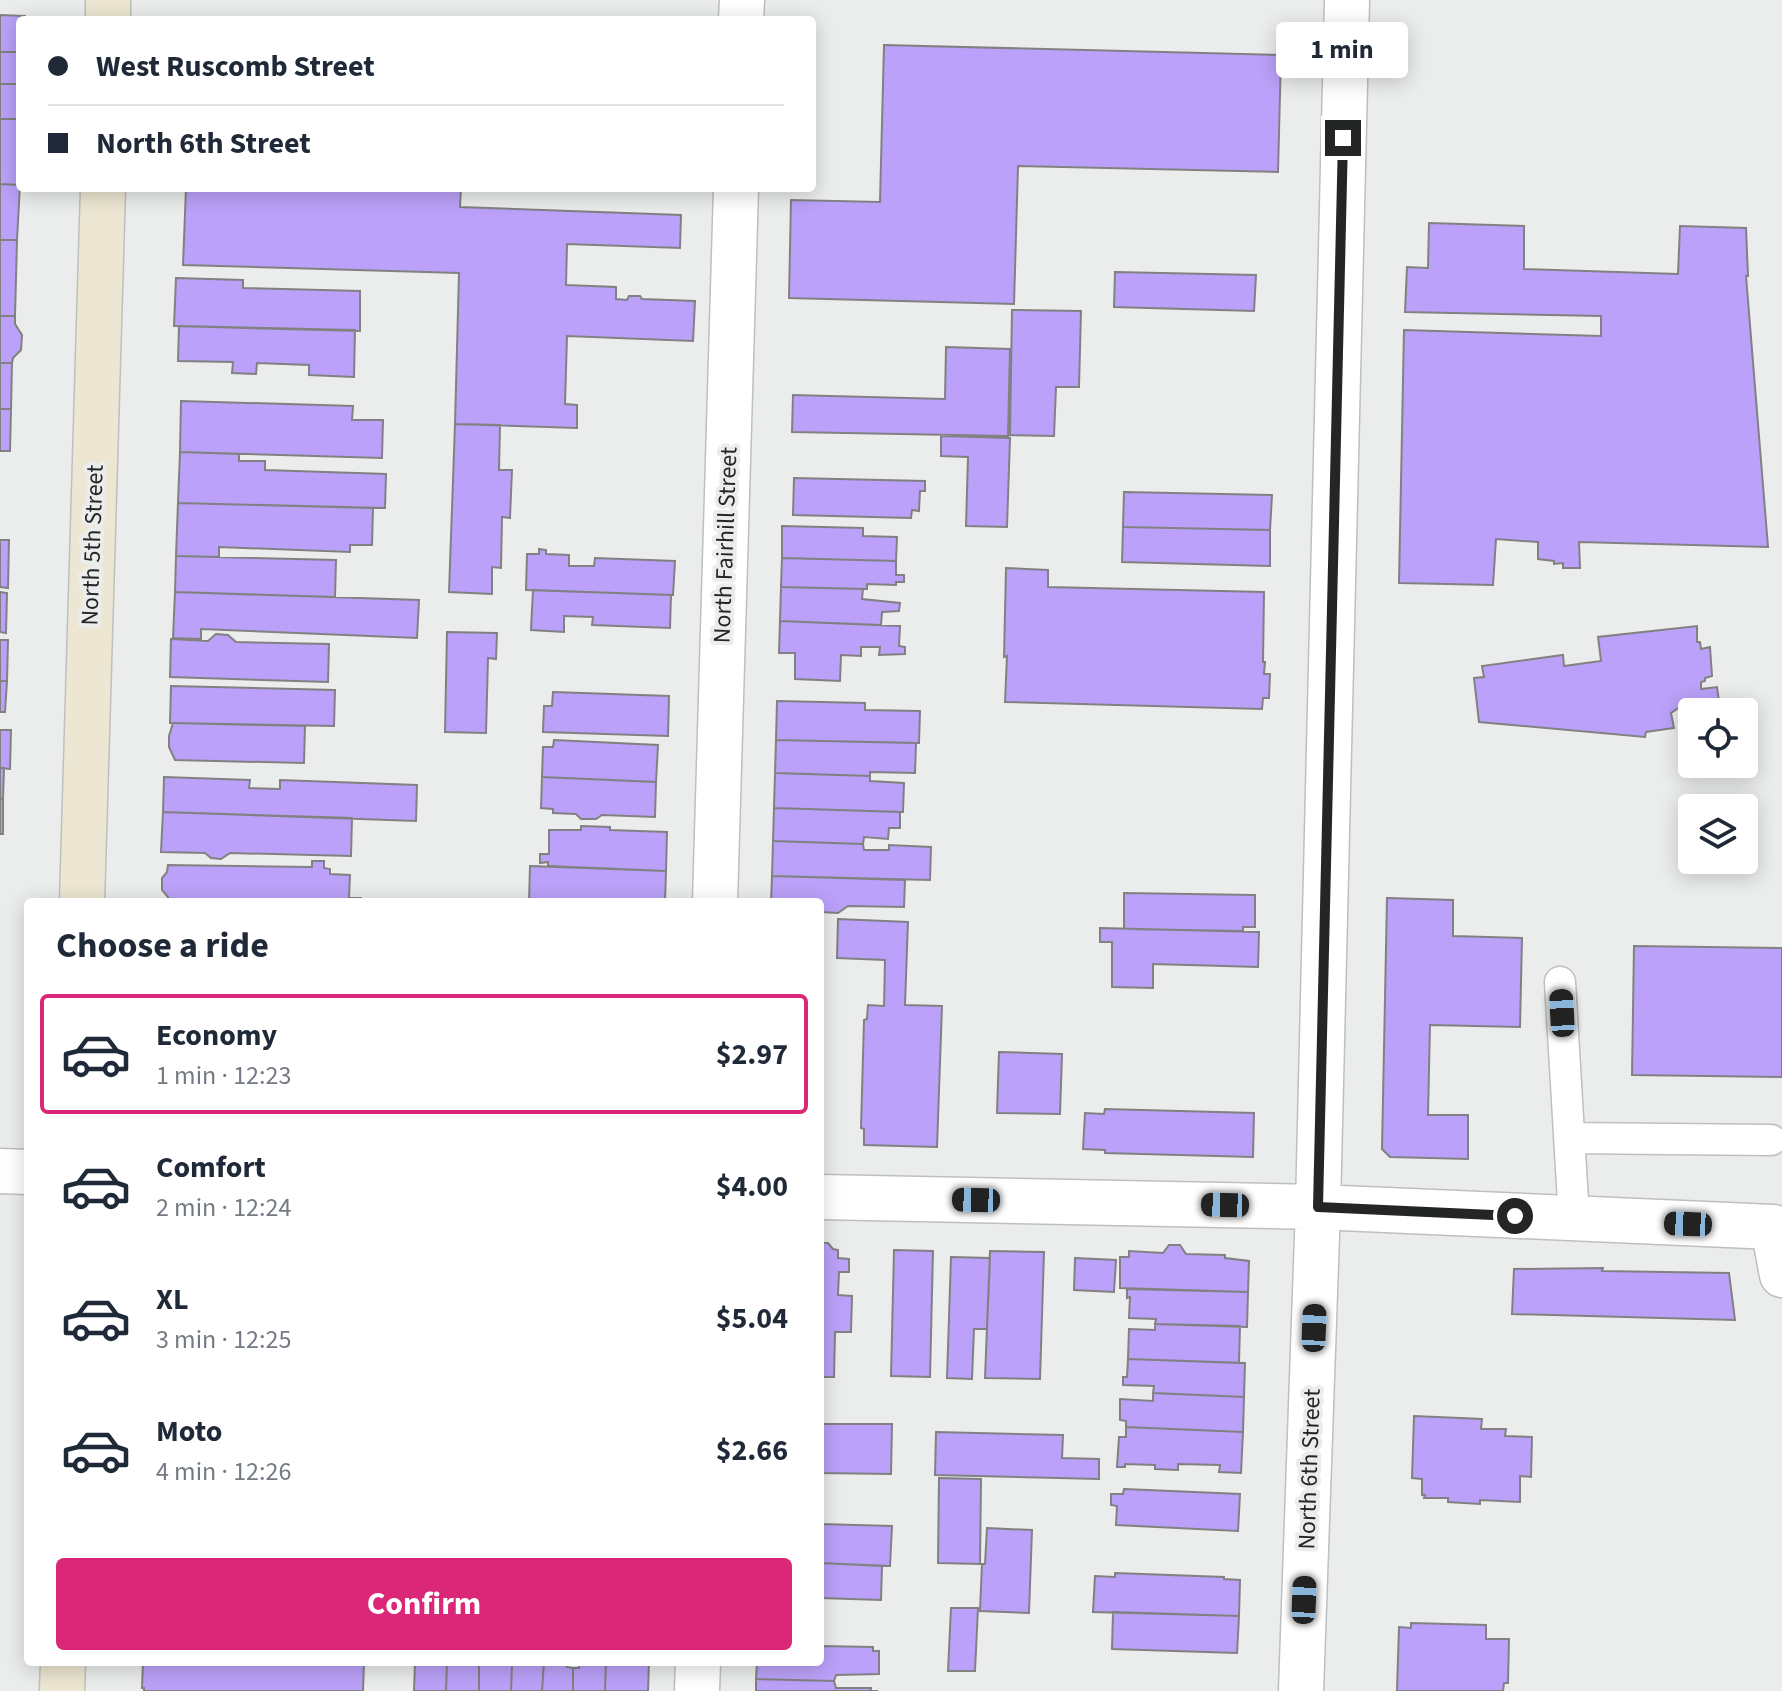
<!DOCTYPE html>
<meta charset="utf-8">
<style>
body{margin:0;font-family:"Source Sans 3",sans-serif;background:#f2f2f3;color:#1f2937;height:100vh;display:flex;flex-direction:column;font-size:30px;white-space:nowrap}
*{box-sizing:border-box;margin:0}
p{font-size:26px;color:#747a83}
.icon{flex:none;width:44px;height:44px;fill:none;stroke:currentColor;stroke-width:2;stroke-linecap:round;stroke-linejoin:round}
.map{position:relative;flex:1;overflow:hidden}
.sheet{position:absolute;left:24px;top:898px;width:800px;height:768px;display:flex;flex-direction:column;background:#fff;border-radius:8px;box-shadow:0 4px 20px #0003}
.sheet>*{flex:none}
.guide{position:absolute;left:16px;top:16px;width:800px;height:176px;border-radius:8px;box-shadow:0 4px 20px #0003;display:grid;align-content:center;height:176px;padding:0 32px;background:#fff}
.controls{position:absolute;left:1678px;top:698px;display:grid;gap:16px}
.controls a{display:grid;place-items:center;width:80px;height:80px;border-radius:8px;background:#fff;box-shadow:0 4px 20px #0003;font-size:40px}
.end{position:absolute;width:36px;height:36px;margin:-18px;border:10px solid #242525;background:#fff;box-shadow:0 0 0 4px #fff}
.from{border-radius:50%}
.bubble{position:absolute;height:56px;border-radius:8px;background:#fff;box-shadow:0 4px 20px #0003;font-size:26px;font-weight:700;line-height:56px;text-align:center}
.car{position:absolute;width:24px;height:48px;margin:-24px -12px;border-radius:10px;box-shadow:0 0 6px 2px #0007;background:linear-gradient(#222 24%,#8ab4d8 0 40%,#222 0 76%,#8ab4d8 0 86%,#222 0)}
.guide b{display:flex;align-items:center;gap:28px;height:76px;font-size:30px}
.guide b+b{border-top:2px solid #e0e1e3}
.guide i{width:20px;height:20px;background:#1f2937}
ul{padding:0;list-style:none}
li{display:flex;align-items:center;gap:24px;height:120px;margin:0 16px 12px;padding:0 16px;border:4px solid transparent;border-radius:8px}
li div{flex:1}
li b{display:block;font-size:30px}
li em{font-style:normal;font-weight:700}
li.active{border-color:#db2777}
li>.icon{width:72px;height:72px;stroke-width:1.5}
h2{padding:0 32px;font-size:36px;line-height:96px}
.cta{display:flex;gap:16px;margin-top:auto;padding:16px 32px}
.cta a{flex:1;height:92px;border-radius:8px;background:#db2777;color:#fff;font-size:32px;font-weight:700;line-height:92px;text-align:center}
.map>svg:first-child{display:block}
.building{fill:#bba1f9;stroke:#818182;stroke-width:2}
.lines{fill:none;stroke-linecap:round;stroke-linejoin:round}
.lane-casing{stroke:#bebfc0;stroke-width:33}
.street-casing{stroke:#bebfc0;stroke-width:47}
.secondary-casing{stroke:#bebfc0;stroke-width:47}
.lane{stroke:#fff;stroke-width:30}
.street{stroke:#fff;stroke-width:44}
.secondary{stroke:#ece6d2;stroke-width:44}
.route{stroke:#242525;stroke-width:10}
.labels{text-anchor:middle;stroke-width:8;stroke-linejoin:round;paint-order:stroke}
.street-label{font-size:24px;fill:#242525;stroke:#ebecec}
</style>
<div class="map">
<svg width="1782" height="1691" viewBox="0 0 1782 1691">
<rect width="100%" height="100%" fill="#ebecec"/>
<path class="building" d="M 0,15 L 25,16 L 25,19 L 28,19 L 20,20 L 20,52 L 0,52 Z
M 884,45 L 1281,55 L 1278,172 L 1018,166 L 1014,304 L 789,298 L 791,200 L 880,202 Z
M 0,52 L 20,52 L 20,84 L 0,84 Z
M 0,84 L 20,84 L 20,119 L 0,119 Z
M 0,119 L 20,119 L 20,185 L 0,184 Z
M 0,184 L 20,185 L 17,240 L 0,240 Z
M 186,188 L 461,188 L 460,207 L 681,215 L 680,248 L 567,244 L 566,285 L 616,287 L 616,299 L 627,300 L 629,296 L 640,296 L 642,299 L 695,301 L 693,341 L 567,336 L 565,404 L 577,405 L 577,428 L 455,424 L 459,273 L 183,265 Z
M 1429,223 L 1524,226 L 1524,269 L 1678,274 L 1680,226 L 1746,228 L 1748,276 L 1746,276 L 1768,547 L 1579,542 L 1580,568 L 1563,568 L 1563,563 L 1554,564 L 1554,561 L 1538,559 L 1538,542 L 1496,539 L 1493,585 L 1399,583 L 1404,330 L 1601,336 L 1601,316 L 1405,312 L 1407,267 L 1428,268 Z
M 0,240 L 17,240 L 15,316 L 0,316 Z
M 1115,272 L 1256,275 L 1254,311 L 1114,307 Z
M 176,278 L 243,280 L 243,288 L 360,291 L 360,331 L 174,326 Z
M 1012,310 L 1081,311 L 1079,387 L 1056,387 L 1054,436 L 1010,435 Z
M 0,316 L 15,316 L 15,324 L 22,335 L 21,350 L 13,358 L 12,363 L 0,363 Z
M 179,326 L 355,330 L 354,377 L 309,375 L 309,365 L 257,363 L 256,374 L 232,373 L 233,362 L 178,361 Z
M 946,347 L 1010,349 L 1008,436 L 792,432 L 793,395 L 945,399 Z
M 0,363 L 12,363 L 11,409 L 0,409 Z
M 181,401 L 353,406 L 352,420 L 383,420 L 382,458 L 180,452 Z
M 0,409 L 11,409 L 10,451 L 0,451 Z
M 455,424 L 500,425 L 499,470 L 512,470 L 510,518 L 502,517 L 501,568 L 492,567 L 492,594 L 449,592 Z
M 941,436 L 1010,438 L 1007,527 L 966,526 L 968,457 L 941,456 Z
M 180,452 L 239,454 L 239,461 L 265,461 L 265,470 L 386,474 L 385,508 L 178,503 Z
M 794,478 L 925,481 L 925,491 L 920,491 L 919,511 L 912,510 L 911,518 L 793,515 Z
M 1124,492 L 1272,495 L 1270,530 L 1123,527 Z
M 178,503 L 373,508 L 372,545 L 350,545 L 350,552 L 219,547 L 219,557 L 176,556 Z
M 782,526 L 863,528 L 863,536 L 897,537 L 896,561 L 782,558 Z
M 1123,527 L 1270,530 L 1270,566 L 1122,562 Z
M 0,540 L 9,540 L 8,588 L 0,587 Z
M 539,549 L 546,550 L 546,554 L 569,555 L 569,566 L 594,566 L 595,558 L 675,561 L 673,595 L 526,590 L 527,554 L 539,554 Z
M 176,556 L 336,560 L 335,597 L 175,592 Z
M 782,558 L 896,561 L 896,575 L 904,575 L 904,582 L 896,582 L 896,585 L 867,584 L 867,589 L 781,587 Z
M 1006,568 L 1048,570 L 1048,587 L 1264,592 L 1263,662 L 1265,662 L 1264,674 L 1270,674 L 1269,698 L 1263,698 L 1262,709 L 1005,702 L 1007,656 L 1004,657 Z
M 781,587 L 863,589 L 862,599 L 900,603 L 899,611 L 882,612 L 881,625 L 780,621 Z
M 533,590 L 671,595 L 670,628 L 592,625 L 593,617 L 564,616 L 564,632 L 531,630 Z
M 0,592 L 7,593 L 6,633 L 0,632 Z
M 175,592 L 419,600 L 417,638 L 201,629 L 201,639 L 173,638 Z
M 780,621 L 900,626 L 899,646 L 905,647 L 905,654 L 879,655 L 880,647 L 861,647 L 861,656 L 841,655 L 840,681 L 795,679 L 795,653 L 779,653 Z
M 1697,626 L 1697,642 L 1700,642 L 1701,649 L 1710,647 L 1712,676 L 1705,678 L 1705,681 L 1701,682 L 1701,689 L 1717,687 L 1719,701 L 1683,705 L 1671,713 L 1674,728 L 1646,732 L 1645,737 L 1479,722 L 1474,678 L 1484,677 L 1482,666 L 1563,655 L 1564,666 L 1601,661 L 1598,637 Z
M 447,632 L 497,633 L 496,659 L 488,658 L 486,733 L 445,732 Z
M 216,634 L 228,635 L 236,642 L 329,644 L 328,682 L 170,677 L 171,639 L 208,641 Z
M 0,640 L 8,640 L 7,681 L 0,681 Z
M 0,681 L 7,681 L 5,712 L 0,712 Z
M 171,686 L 335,690 L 334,726 L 170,723 Z
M 553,692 L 669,696 L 668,736 L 543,732 L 544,706 L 552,706 Z
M 777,701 L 865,703 L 865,710 L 920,711 L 919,743 L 776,740 Z
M 173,723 L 305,726 L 304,763 L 175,760 L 169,747 L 169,736 Z
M 0,730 L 11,730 L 10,769 L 0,768 Z
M 554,740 L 658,745 L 656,782 L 542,777 L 543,747 L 553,747 Z
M 776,740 L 916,743 L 915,773 L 870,772 L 870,776 L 775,773 Z
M 0,768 L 4,768 L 3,799 L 0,799 Z
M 775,773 L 870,776 L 870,781 L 904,783 L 903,812 L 774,808 Z
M 164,777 L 250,780 L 249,788 L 280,789 L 280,780 L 417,785 L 416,821 L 163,812 Z
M 542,777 L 656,782 L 655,817 L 602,815 L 596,819 L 581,819 L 576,814 L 553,813 L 553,809 L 541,808 Z
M 0,799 L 3,799 L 3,834 L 0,834 Z
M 774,808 L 900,812 L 900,828 L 889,828 L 888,839 L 864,837 L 863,844 L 773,841 Z
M 163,812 L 352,818 L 351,856 L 230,853 L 221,859 L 211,858 L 205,853 L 161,852 Z
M 581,826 L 610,827 L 610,830 L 667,832 L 666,871 L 548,866 L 548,862 L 540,863 L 540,854 L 549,854 L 549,830 L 581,830 Z
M 773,841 L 863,844 L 864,850 L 889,850 L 889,845 L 931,847 L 930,880 L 772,876 Z
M 312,861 L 324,861 L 324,868 L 330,869 L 330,874 L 350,875 L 349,898 L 361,898 L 361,902 L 168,902 L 168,897 L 162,890 L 162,878 L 167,872 L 168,865 L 312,867 Z
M 530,866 L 666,871 L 665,902 L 529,902 Z
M 772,876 L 905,880 L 904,907 L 848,906 L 838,913 L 820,912 L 820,902 L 771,902 Z
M 1124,893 L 1255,895 L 1255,927 L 1243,927 L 1243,931 L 1124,929 Z
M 1387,898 L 1453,900 L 1453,936 L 1522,938 L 1520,1027 L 1430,1025 L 1428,1115 L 1468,1115 L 1468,1159 L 1390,1157 L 1382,1149 Z
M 838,919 L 908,922 L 905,1005 L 942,1006 L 937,1147 L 864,1145 L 864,1129 L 861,1128 L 864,1020 L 867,1019 L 868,1005 L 884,1006 L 885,960 L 837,958 Z
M 1100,928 L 1259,932 L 1258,967 L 1153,964 L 1153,988 L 1112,987 L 1112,942 L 1100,942 Z
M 1634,946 L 1782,948 L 1782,1077 L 1632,1075 Z
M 999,1052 L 1062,1054 L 1060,1114 L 997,1113 Z
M 1105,1109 L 1254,1113 L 1253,1157 L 1105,1153 L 1105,1150 L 1083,1149 L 1085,1113 L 1104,1114 Z
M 820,1243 L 828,1243 L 833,1249 L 838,1250 L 838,1258 L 849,1259 L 849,1272 L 839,1272 L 838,1295 L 852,1296 L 851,1332 L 835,1332 L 834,1377 L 820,1377 Z
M 1169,1245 L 1180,1245 L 1186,1254 L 1225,1255 L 1225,1258 L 1249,1261 L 1248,1292 L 1120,1288 L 1120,1257 L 1129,1257 L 1129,1251 L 1163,1253 Z
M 894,1250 L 933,1251 L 930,1377 L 891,1376 Z
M 990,1251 L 1044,1252 L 1040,1379 L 985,1378 Z
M 951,1257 L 990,1258 L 987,1329 L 974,1329 L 972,1379 L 947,1378 Z
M 1075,1258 L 1116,1260 L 1114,1292 L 1074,1290 Z
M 1603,1268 L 1602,1271 L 1729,1273 L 1735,1320 L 1512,1314 L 1514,1269 Z
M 1127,1289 L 1248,1292 L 1247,1327 L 1155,1324 L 1156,1319 L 1129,1318 L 1130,1297 L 1127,1298 Z
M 1155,1324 L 1240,1326 L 1239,1363 L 1128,1359 L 1129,1329 L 1155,1330 Z
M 1128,1359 L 1245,1363 L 1244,1397 L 1153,1393 L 1154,1386 L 1123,1385 L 1123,1377 L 1127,1377 Z
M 1153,1393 L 1244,1397 L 1243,1432 L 1126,1427 L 1126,1421 L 1120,1420 L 1120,1399 L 1153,1401 Z
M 1414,1416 L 1482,1419 L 1481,1429 L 1506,1429 L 1505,1436 L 1532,1437 L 1531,1477 L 1520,1476 L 1520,1502 L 1480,1500 L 1480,1504 L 1448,1502 L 1448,1498 L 1424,1498 L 1425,1495 L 1422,1495 L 1422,1479 L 1412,1478 Z
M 820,1424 L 892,1424 L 891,1474 L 820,1473 Z
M 1126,1427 L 1243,1432 L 1241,1473 L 1219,1472 L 1220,1465 L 1178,1464 L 1178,1470 L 1155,1469 L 1155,1465 L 1125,1464 L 1125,1467 L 1117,1467 L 1119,1437 L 1126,1437 Z
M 936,1432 L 1063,1435 L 1062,1458 L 1099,1459 L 1099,1479 L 935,1475 Z
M 939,1478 L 981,1479 L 980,1564 L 938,1563 Z
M 1124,1489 L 1240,1494 L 1238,1531 L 1116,1525 L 1117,1506 L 1111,1505 L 1111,1494 L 1123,1494 Z
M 820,1524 L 892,1526 L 890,1566 L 820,1563 Z
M 987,1528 L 1032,1530 L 1029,1613 L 980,1611 L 982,1564 L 985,1564 Z
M 820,1563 L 882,1566 L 881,1600 L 820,1598 Z
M 1115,1573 L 1224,1577 L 1224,1579 L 1240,1580 L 1239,1616 L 1093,1612 L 1095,1576 L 1115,1577 Z
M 951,1608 L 978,1608 L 975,1671 L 948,1671 Z
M 1113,1612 L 1239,1616 L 1237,1653 L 1112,1649 Z
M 1411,1623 L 1486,1625 L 1486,1639 L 1509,1639 L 1508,1683 L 1504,1683 L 1503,1691 L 1397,1691 L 1399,1627 L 1411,1628 Z
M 820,1646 L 873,1647 L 873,1651 L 879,1651 L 879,1674 L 836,1675 L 834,1681 L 756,1679 L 757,1662 L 820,1662 Z
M 143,1662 L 364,1662 L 363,1691 L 144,1691 L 144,1688 L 142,1688 Z
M 415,1662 L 447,1662 L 446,1691 L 414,1691 Z
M 447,1662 L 479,1662 L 479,1691 L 446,1691 Z
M 479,1662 L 504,1662 L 504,1664 L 512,1665 L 511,1691 L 479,1691 Z
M 517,1662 L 544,1662 L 542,1691 L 511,1691 L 512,1665 L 517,1665 Z
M 544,1662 L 567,1662 L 567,1667 L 573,1668 L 573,1691 L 542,1691 Z
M 579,1662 L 606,1662 L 605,1691 L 573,1691 L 573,1668 L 579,1668 Z
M 606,1662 L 649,1662 L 648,1691 L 605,1691 Z
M 756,1679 L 834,1681 L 836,1688 L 871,1688 L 871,1691 L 878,1691 L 756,1691 Z"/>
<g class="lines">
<g class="lane-casing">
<path id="lane" d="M 1560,982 L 1574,1219
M 1569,1138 L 1771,1140"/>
</g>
<g class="street-casing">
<path id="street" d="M 741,20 L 742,0
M 715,902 L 736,188
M 0,1171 L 28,1172
M 820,1197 L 1318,1207 L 1773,1227 L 1782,1275
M 697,1691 L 698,1662
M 1301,1691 L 1318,1207 L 1347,0"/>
</g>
<g class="secondary-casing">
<path id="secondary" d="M 108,20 L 108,0
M 82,902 L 103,188
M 62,1691 L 63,1662"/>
</g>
<use href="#lane" class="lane"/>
<use href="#street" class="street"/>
<use href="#secondary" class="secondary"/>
</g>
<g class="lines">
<path class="route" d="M 1343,138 L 1318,1207 L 1515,1216"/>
</g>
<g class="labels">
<g class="street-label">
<text transform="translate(92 545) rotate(-88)" y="8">North 5th Street</text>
<text transform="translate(725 545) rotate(-88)" y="8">North Fairhill Street</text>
<text transform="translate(1309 1469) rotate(-88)" y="8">North 6th Street</text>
</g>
</g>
</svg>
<div class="controls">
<a><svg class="icon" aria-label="locate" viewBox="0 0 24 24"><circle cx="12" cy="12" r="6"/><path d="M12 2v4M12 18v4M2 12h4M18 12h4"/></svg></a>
<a><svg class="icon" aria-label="layers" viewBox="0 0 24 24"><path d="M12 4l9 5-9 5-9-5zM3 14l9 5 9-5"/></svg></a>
</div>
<i class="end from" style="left:1515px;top:1216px"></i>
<i class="end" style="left:1343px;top:138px"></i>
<div class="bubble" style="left:1276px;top:22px;width:132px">1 min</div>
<i class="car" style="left:1562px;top:1013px;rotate:357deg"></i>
<i class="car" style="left:976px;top:1200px;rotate:271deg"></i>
<i class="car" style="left:1225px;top:1205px;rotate:271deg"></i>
<i class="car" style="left:1688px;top:1224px;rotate:272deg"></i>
<i class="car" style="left:1314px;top:1328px;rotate:2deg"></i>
<i class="car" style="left:1304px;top:1600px;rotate:2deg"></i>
<div class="guide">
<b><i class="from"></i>West Ruscomb Street</b>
<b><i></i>North 6th Street</b>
</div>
<section class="sheet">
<h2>Choose a ride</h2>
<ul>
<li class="active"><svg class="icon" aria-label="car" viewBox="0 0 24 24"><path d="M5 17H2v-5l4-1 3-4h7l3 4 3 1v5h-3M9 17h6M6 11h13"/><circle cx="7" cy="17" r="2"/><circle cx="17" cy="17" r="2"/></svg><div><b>Economy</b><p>1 min · 12:23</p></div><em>$2.97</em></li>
<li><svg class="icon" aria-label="car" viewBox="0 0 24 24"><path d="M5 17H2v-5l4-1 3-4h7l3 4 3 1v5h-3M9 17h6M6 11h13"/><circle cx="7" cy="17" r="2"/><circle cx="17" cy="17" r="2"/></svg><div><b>Comfort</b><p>2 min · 12:24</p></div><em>$4.00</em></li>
<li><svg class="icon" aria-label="car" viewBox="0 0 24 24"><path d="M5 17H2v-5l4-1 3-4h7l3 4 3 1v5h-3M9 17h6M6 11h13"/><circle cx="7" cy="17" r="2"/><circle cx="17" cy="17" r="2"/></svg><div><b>XL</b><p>3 min · 12:25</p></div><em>$5.04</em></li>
<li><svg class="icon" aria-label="car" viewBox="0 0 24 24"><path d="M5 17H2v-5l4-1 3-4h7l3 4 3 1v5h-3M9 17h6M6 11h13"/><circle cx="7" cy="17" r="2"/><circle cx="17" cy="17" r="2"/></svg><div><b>Moto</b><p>4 min · 12:26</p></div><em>$2.66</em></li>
</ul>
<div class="cta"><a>Confirm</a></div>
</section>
</div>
